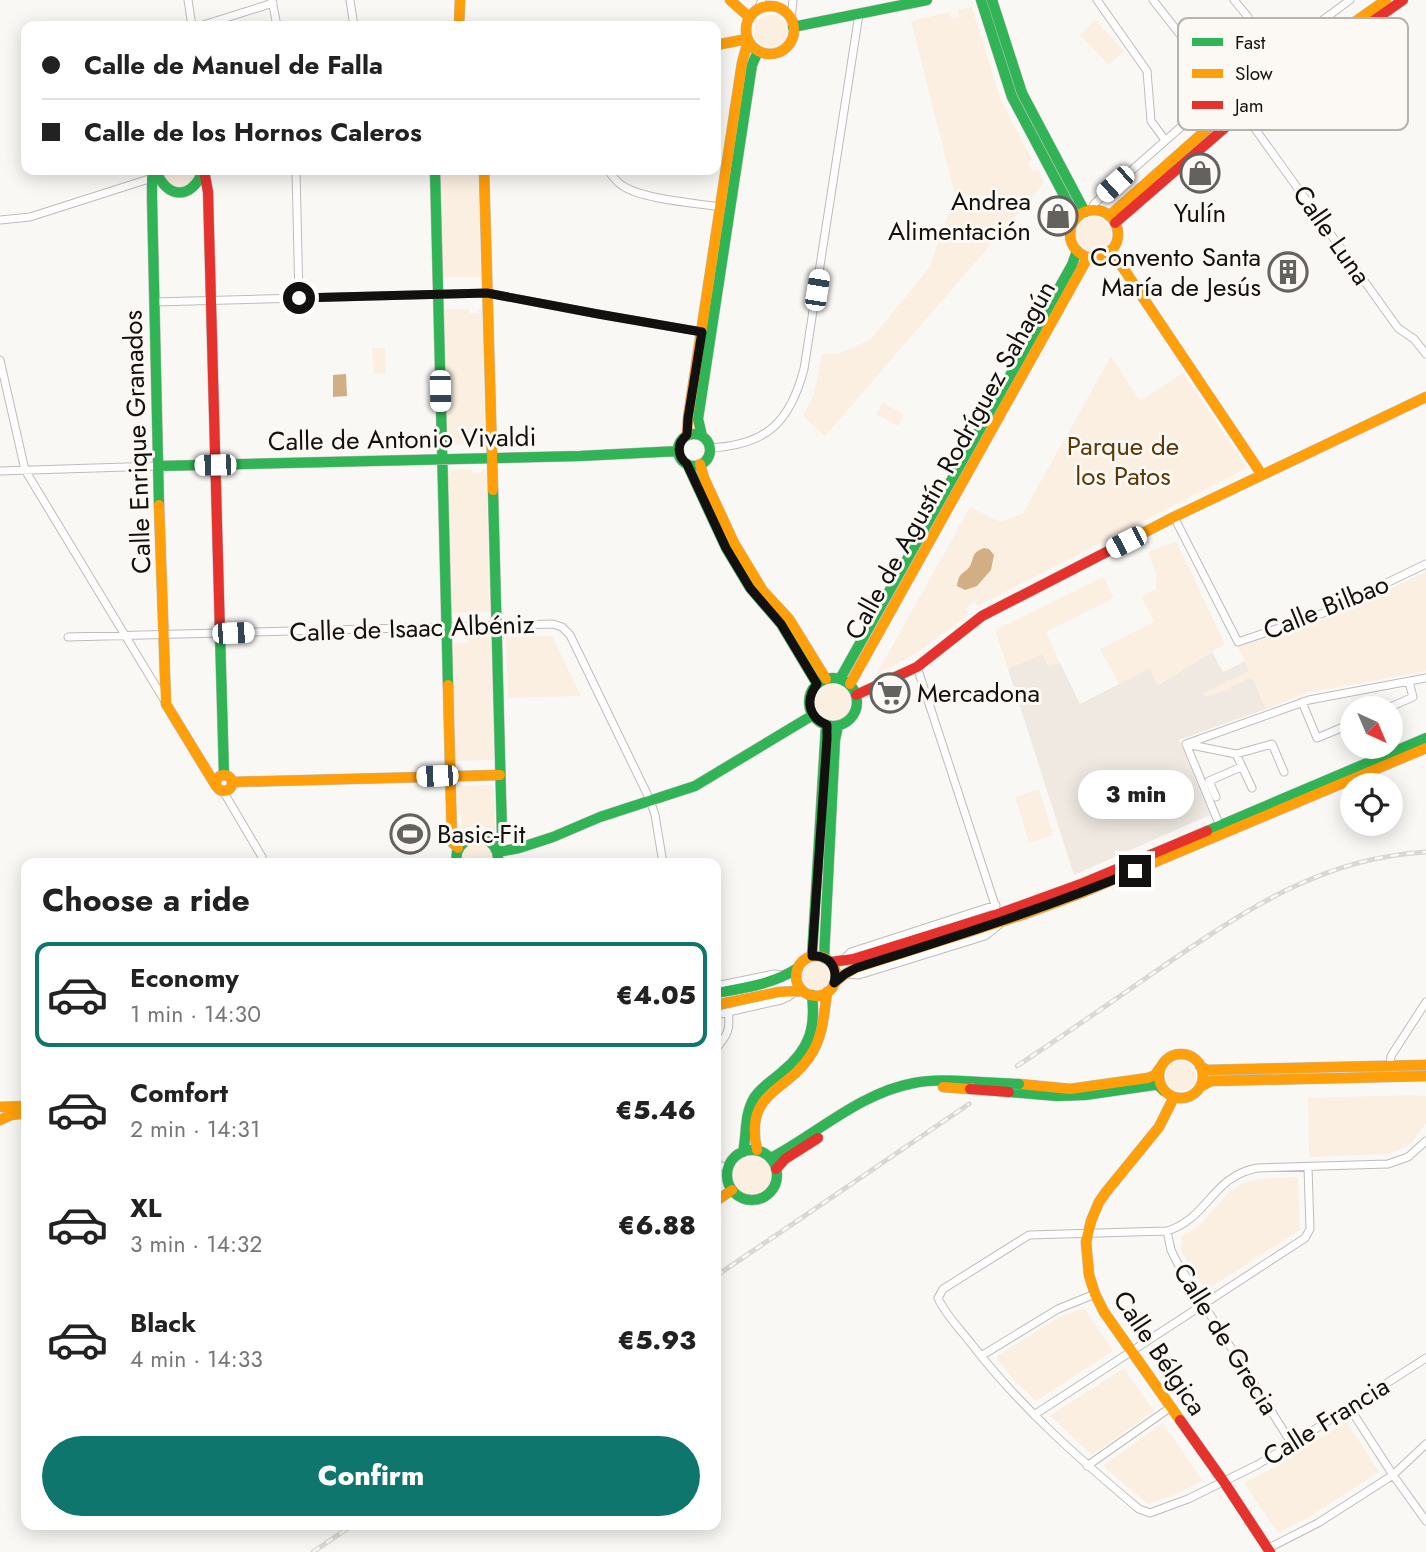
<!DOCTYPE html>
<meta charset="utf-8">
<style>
body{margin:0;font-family:Jost,sans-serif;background:#f2f2f2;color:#222;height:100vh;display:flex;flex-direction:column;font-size:26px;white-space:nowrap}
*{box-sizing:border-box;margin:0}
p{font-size:23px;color:#767676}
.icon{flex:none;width:38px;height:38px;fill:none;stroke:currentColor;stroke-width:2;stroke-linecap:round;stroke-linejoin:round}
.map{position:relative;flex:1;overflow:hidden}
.panel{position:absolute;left:21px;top:858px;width:700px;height:672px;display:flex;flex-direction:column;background:#fff;border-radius:14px;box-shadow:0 4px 18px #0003}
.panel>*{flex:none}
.banner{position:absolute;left:21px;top:21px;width:700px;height:154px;border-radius:14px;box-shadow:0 4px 18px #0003;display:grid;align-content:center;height:154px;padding:0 21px;background:#fff}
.needle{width:46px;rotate:136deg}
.controls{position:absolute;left:1340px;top:696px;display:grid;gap:14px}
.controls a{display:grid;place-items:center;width:63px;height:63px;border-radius:50%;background:#fff;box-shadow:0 4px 18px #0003;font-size:35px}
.end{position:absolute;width:32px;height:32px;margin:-16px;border:9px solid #12110f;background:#fff;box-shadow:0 0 0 4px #fff}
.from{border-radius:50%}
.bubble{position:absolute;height:49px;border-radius:24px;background:#fff;box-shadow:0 4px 18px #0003;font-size:23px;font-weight:800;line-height:49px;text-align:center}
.car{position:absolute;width:21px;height:42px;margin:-21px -10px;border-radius:9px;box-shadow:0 0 5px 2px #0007;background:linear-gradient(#fff 24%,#345 0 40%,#fff 0 76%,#345 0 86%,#fff 0)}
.banner b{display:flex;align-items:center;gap:24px;height:66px;font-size:26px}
.banner b+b{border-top:2px solid #e0e0e0}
.banner i{width:18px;height:18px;background:#222}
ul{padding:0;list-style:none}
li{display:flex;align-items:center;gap:21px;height:105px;margin:0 14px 10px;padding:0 7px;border:4px solid transparent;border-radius:14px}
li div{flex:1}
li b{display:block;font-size:26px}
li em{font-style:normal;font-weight:800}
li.selected{border-color:#0f766e}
li>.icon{width:63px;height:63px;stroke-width:1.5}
h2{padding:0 21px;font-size:32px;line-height:84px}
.cta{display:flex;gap:14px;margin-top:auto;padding:14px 21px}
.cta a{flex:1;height:80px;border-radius:42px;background:#0f766e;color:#fff;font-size:28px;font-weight:800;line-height:80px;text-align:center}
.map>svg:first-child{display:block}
.built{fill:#efe9e2}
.green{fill:#fbefe1}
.water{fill:#d1ae84}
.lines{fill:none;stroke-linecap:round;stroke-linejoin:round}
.street-casing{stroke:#bebcba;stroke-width:9}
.fast-casing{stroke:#bebcba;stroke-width:11}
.slow-casing{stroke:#bebcba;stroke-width:11}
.jam-casing{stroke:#bebcba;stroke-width:11}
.street{stroke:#fefefe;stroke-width:7}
.fast{stroke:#30b455;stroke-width:10}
.slow{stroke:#ff9f0a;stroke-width:10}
.jam{stroke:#e5322d;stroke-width:10}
.rail-casing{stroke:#d8d8d6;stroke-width:5}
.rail{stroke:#fcf8f3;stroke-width:2.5;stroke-dasharray:8;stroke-linecap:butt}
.fast-bridge-casing{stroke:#bebcba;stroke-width:11;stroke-linecap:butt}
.jam-bridge-casing{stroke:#bebcba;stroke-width:11;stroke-linecap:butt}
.fast-bridge{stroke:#30b455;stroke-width:10}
.jam-bridge{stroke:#e5322d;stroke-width:10}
.route{stroke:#12110f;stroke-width:9}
.labels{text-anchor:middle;stroke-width:6;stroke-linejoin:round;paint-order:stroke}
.poi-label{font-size:26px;fill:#12110f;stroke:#fcf8f3;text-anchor:end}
.street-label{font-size:26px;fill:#12110f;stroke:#fcf8f3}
.park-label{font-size:26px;fill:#5a3907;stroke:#fcf8f3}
.key{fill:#fcf8f3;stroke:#b6b3af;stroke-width:2}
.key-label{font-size:19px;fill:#12110f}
</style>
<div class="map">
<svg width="1426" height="1552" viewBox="0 0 1426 1552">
<rect width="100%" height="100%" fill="#faf8f5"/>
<path class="built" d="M 1212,652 L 1223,672 L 1246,661 L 1266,709 L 1179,740 L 1210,815 L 1074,875 L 1008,669 L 1042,654 L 1048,666 L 1060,663 L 1080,704 L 1150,668 L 1158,685 Z"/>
<path class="green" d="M 972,7 L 1001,101 L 1032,160 L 1028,162 L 1032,171 L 1038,169 L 1044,183 L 825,436 L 803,416 L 814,394 L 822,354 L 837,354 L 870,340 L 929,268 L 955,195 L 911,21 L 950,12 L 951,18 L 959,17 L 958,10 Z
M754 32a17 17 0 1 1 34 0a17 17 0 1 1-34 0Z
M 1095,20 L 1124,51 L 1109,65 L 1080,35 Z
M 161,170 L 197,170 L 193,181 L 182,187 C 170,187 164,181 161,170 Z
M 440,170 L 478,170 L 481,277 L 442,277 Z
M1075 235a18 18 0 1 1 36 0a18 18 0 1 1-36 0Z
M 444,309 L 469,309 L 469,313 L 478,313 L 479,310 L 482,310 L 485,444 L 446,445 Z
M 372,348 L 385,348 L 386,373 L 374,374 Z
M 1111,356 L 1140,401 L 1183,373 L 1247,468 L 978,606 L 974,602 L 965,609 L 969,614 L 920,651 L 876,675 L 970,507 L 1001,522 L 1023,513 Z
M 883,402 L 904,415 L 898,426 L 876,414 Z
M 471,469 L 473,473 L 482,472 L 483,469 L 486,469 L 490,612 L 451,613 L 448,470 Z
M 1176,541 L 1225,644 L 1157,685 L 1150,668 L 1119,684 L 1100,649 L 1154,622 L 1142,597 L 1156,589 L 1156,575 L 1148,552 Z
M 1426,572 L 1426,671 L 1307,693 L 1266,709 L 1252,678 L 1244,680 L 1244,682 L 1230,687 L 1231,689 L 1205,697 L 1203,693 L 1249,671 L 1238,647 L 1319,621 Z
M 1103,577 L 1114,598 L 1046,632 L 1060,663 L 1048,666 L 1042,654 L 1008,669 L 995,630 Z
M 552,636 L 581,696 L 508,698 L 506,637 Z
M 452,637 L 454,643 L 468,643 L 468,637 L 489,637 L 491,640 L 494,760 L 455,761 Z
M815 702a18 18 0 1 1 36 0a18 18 0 1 1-36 0Z
M 493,785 L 496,832 C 482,824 469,824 457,833 L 456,826 L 462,825 L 462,815 L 456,814 L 457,786 Z
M 1039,789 L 1053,835 L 1029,843 L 1015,797 Z
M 480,841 C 491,845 493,852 495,863 L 460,863 C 461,850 466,842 480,841 Z
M802 976a14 14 0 1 1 28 0a14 14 0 1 1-28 0Z
M1166 1076a15 15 0 1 1 30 0a15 15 0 1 1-30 0Z
M 1411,1095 L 1426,1096 L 1426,1123 L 1412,1142 L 1405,1147 L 1388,1154 L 1309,1157 L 1308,1098 Z
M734 1176a19 19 0 1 1 38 0a19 19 0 1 1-38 0Z
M 1298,1177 L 1300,1230 L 1206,1290 L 1182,1253 L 1181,1245 L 1183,1244 L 1181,1237 L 1200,1225 L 1228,1193 L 1243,1183 L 1258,1179 Z
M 1084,1308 L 1113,1351 L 1036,1401 L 1017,1383 L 997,1359 L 997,1356 L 1059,1317 Z
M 1124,1368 L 1154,1411 L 1092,1455 L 1051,1417 L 1051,1415 Z
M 1346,1421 L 1379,1472 L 1307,1518 L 1278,1533 L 1244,1483 L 1279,1465 Z
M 1163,1423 L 1203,1481 L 1177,1494 L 1148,1504 L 1104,1467 L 1105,1464 Z"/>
<path class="water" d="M 346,374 L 347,396 L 333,397 L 333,375 Z
M 984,548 L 989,549 L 994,555 L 991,570 L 977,586 L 965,590 L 957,586 C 959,571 964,575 970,566 C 975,556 971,553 984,548 Z"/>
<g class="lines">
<g class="street-casing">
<path id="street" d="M 188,0 L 192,26
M 272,0 L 277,26
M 350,0 L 354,26
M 1097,0 L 1147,71 L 1151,121 L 1165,140
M 1153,0 L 1197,56
M 1234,0 L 1248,17
M 758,9 L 762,0
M 791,20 L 793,0
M 200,26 L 273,3
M 1243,112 L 1398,328 L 1414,339 L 1426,354
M 296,170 L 299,298
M 608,170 C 612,176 616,182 623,186 C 642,199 695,203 720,207
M 1091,210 L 1094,204 L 1099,199 L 1198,112 L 1350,0
M 0,220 L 30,217 L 152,178
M 154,302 L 487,293 L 598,314 L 702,332
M 0,360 L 25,470 L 166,703
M 710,448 C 767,445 790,422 804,369 L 859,14
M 0,471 L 158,466
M 1174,517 L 1238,642 L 1326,612 L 1426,564
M 68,637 L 553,624 L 562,627 L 570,635 L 650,800 L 655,815 L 663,863
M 917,667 L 998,914
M 1302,702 L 1317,738 L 1353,723
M 1386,709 L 1413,697 L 1409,682
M 1186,744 L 1236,754 L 1252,788
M 1236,754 L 1272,744 L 1284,772
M 223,791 L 262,857
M 1216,797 L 1209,781 L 1241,767
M 1220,826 L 1186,744 L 1309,700 L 1426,678
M 843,960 L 851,952 L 996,905
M 846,974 L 859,975 L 985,936 L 999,925
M 716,986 L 774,974 L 783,975
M 716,1015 L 781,1000 L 788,997 L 795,992
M 716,1049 C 727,1035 731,1030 728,1012
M 1390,1065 L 1391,1056 L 1426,1002
M 1426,1141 L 1408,1157 L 1388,1164 L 1257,1168 C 1211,1177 1209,1218 1167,1231 L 1029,1235 L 943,1289 L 938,1298 C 945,1314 959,1328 970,1342 C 1020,1407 1077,1457 1139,1509 L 1150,1513 L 1188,1499 L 1257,1465 L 1292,1444 L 1426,1358
M 716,1164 L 728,1168
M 1167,1231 L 1171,1250 L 1178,1264 L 1292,1444
M 981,1356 L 1058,1309 L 1095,1294
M 1349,1407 L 1393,1475 L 1426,1521
M 1034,1415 L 1305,1238 L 1310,1229 L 1308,1167
M 1087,1466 L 1171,1407
M 1269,1548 L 1318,1523 L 1393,1475 L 1426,1444"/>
</g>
<g class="fast-casing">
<path id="fast" d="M 981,0 L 1012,97 L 1076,218
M 992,0 L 1022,93 L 1085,212
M 793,27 L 927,0
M 156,170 C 166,200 193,200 203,170
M 435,170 L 448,685
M 157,177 L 152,178 L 152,198 L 159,505
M678 450a16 16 0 1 1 32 0a16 16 0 1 1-32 0Z
M 702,436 L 698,419 L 752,65 L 758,51
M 687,464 L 726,548 L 750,588 L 781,624 L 817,684
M 158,466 L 580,456 L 679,451
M 493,490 L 502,834 L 497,850
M 220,634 L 224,775
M809 702a24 24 0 1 1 48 0a24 24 0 1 1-48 0Z
M 840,679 L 1072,265 L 1077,251
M 1207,831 L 1426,738
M 498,852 L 519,848 L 553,837 L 600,817 L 695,786 L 813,715
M 456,863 C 456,862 457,852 457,852 C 464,833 491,833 497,852 C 498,855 498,859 498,863
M 812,956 L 826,725
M 824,958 L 835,740 L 838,726
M 716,993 C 745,988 773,984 798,968
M 1009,1092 L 1057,1096 L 1085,1095 L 1154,1085 L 1158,1085 L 1164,1091
M727 1175a25 25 0 1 1 50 0a25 25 0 1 1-50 0Z
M 743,1152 C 747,1134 744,1115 754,1098 C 761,1087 772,1081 782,1072 C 809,1050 816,1029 812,995
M 771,1158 C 818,1133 860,1093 914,1083 C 935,1079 958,1081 979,1082"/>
</g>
<g class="slow-casing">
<path id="slow" d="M 730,0 L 749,17
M746 30a24 24 0 1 1 48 0a24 24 0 1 1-48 0Z
M 459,26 L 460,0
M 716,45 L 747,39
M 484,170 L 493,490
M1070 234a24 24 0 1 1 48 0a24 24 0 1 1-48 0Z
M 1109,216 L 1224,114 L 1386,0
M 1111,250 L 1262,475
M 687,435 L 688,418 L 742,63 L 748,41
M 700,464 L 704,478 L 734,543 L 763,591 L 789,619 L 826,679
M 159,505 L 166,704 L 216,786
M 1124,543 L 1174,517 L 1426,397
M 850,684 L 1088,257
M 448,685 L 452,842 L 458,848
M216 783a8 8 0 1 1 16 0a8 8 0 1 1-16 0Z
M 232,782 L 500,775
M796 976a20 20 0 1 1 40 0a20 20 0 1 1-40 0Z
M 834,983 L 845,974 L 856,968 L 1022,915 L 1084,892 L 1426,748
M 716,1005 L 779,992 L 803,991
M1159 1076a22 22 0 1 1 44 0a22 22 0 1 1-44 0Z
M 1200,1066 L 1207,1070 L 1426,1065
M 1019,1084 L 1070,1089 L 1148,1078 L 1155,1075 L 1160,1068
M 943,1087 L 970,1089
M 1200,1087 L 1211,1081 L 1426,1076
M 1174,1097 L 1159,1127 L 1106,1192 L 1099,1202 L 1091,1221 L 1086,1242 L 1089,1275 L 1095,1294 L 1104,1312 L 1180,1420
M 0,1107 L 26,1106
M 0,1120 L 11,1115 L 26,1113
M 757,1150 C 744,1091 786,1093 810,1056 C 823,1037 824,1014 827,992
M 716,1201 L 732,1190"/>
</g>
<g class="jam-casing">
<path id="jam" d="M 204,170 L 208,192 L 220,634
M 1115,223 L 1243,112 L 1403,0
M 856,695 L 917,667 L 982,616 L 1124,543
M 831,962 L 853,959 L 998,914 L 1081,884 L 1207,831
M 776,1169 L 785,1159 L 818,1138
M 1180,1420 L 1224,1482 L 1270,1552"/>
</g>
<use href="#street" class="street"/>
<use href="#fast" class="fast"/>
<use href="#slow" class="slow"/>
<use href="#jam" class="jam"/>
<g class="rail-casing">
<path id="rail" d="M 1017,1066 C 1066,1034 1114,1000 1162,967 C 1246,910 1321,858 1426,852
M 716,1276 L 969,1104
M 313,1552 L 354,1524"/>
</g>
<use href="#rail" class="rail"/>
<g class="fast-bridge-casing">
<path id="fast-bridge" d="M 979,1082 L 1019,1084"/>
</g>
<g class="jam-bridge-casing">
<path id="jam-bridge" d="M 970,1089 L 1009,1092"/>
</g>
<use href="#fast-bridge" class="fast-bridge"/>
<use href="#jam-bridge" class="jam-bridge"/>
</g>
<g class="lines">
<path class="route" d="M 299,298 L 487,293 L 598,314 L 702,332 L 688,418 L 687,435 C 677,443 676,455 687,464 L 726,548 L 750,588 L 781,624 L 817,684 C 805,700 808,717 827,725 L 827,739 L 812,956 C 829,955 838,967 834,983 L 845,974 L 856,968 C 950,938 1044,909 1135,871"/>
</g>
<defs>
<g id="shop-ring" transform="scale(2.0125)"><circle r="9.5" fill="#fcf8f3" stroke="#636260" stroke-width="1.5"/><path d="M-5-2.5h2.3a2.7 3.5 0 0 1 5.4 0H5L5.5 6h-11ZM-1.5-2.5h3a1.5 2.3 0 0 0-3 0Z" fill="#636260"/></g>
<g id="building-ring" transform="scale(2.0125)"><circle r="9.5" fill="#fcf8f3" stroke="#636260" stroke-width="1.5"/><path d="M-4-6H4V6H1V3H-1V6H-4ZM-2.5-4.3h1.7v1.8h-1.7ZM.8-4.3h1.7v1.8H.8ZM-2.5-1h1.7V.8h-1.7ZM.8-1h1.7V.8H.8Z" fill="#636260"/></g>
<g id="supermarket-ring" transform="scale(2.0125)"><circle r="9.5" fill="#fcf8f3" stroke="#636260" stroke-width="1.5"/><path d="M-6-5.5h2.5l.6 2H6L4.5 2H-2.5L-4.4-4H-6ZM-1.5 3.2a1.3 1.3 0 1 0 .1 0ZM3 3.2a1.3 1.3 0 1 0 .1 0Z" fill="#636260"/></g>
<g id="stadium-ring" transform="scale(2.0125)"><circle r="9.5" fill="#fcf8f3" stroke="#636260" stroke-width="1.5"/><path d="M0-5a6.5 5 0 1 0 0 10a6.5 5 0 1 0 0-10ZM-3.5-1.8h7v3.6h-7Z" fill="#636260"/></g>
</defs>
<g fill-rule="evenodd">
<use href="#shop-ring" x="1200" y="173"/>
<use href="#shop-ring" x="1058" y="216"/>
<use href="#building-ring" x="1288" y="272"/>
<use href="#supermarket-ring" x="890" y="693"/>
<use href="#stadium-ring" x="410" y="834"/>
</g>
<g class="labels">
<g class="poi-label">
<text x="1031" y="210">Andrea<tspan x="1031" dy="30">Alimentación</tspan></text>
<text x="1200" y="222" text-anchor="middle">Yulín</text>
<text x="1261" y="266">Convento Santa<tspan x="1261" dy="30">María de Jesús</tspan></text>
<text x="917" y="702" text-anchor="start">Mercadona</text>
<text x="437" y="843" text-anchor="start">Basic-Fit</text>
</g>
<g class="street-label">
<text transform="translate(1332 235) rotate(55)" y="9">Calle Luna</text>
<text transform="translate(402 439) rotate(-1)" y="9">Calle de Antonio Vivaldi</text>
<text transform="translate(137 442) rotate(-92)" y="9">Calle Enrique Granados</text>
<text transform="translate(950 460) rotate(-61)" y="9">Calle de Agustín Rodríguez Sahagún</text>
<text transform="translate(1326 607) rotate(-22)" y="9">Calle Bilbao</text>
<text transform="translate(412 628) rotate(-2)" y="9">Calle de Isaac Albéniz</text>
<text transform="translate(1226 1339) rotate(58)" y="9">Calle de Grecia</text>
<text transform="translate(1160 1353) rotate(56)" y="9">Calle Bélgica</text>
<text transform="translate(1326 1421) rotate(-32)" y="9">Calle Francia</text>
</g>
<g class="park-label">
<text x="1123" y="455">Parque de<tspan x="1123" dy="30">los Patos</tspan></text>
</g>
</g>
<rect x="1178" y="18" width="230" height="112" rx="10" class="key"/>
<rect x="1192" y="38" width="31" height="8" fill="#30b455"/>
<rect x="1192" y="69" width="31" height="9" fill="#ff9f0a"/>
<rect x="1192" y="101" width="31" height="8" fill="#e5322d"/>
<g class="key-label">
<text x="1235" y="49">Fast</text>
<text x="1235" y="80">Slow</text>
<text x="1235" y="112">Jam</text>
</g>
</svg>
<div class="controls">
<a><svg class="needle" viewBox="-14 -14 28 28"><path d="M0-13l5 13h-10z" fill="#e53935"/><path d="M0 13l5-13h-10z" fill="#767676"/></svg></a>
<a><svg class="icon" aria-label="locate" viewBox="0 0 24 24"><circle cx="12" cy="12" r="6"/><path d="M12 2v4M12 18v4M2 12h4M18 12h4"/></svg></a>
</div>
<i class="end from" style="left:299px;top:298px"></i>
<i class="end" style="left:1135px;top:871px"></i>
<div class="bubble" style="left:1078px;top:770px;width:116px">3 min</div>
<i class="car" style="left:1115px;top:184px;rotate:228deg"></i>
<i class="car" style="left:817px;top:290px;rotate:9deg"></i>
<i class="car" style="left:440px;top:391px;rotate:179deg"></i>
<i class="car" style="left:215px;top:465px;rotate:269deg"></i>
<i class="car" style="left:1126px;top:542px;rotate:243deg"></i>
<i class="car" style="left:233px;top:633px;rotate:88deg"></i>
<i class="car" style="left:437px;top:776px;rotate:268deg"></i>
<div class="banner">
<b><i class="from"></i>Calle de Manuel de Falla</b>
<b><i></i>Calle de los Hornos Caleros</b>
</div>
<section class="panel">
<h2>Choose a ride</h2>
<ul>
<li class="selected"><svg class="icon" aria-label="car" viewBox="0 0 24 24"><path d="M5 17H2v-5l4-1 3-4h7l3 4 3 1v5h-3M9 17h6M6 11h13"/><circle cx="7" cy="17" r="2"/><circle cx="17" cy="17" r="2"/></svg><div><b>Economy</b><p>1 min · 14:30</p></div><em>€4.05</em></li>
<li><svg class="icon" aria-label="car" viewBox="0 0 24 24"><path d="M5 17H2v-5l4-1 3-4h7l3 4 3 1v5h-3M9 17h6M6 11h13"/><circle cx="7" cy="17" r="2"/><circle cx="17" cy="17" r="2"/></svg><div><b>Comfort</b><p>2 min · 14:31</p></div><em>€5.46</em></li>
<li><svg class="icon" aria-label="car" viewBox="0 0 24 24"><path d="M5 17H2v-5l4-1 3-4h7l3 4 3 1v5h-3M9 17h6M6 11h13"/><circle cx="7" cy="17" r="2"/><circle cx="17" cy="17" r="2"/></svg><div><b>XL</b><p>3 min · 14:32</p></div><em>€6.88</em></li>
<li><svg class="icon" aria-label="car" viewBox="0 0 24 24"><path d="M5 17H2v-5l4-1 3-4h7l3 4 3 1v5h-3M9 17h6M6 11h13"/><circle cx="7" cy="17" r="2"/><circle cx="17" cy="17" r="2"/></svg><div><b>Black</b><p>4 min · 14:33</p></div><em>€5.93</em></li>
</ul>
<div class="cta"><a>Confirm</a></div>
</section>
</div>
